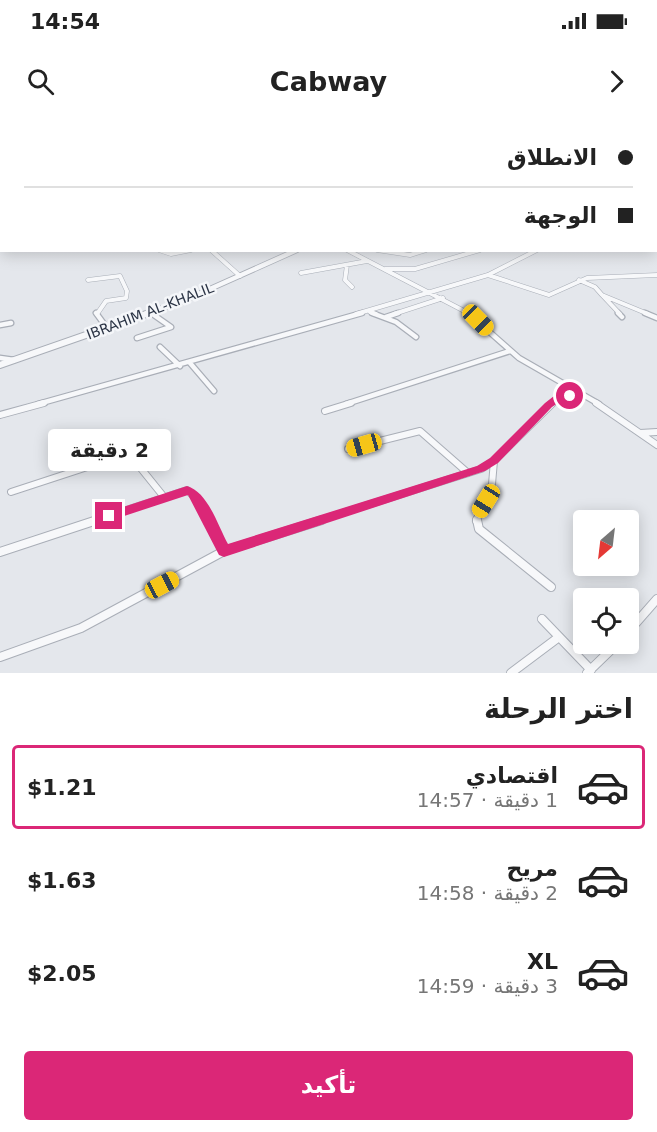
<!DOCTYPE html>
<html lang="ar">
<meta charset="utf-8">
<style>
body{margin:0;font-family:"DejaVu Sans",Vazirmatn,sans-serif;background:#f2f2f2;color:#222;direction:rtl;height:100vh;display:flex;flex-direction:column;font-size:22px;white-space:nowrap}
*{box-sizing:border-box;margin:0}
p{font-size:20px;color:#767676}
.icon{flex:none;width:33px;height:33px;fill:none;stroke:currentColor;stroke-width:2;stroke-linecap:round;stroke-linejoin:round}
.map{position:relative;height:553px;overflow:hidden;direction:ltr}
.details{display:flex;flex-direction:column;background:#fff;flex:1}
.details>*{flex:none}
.guide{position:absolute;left:0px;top:0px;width:657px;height:132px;box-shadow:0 3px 15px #0003;direction:rtl;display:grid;align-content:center;height:132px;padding:0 24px;background:#fff}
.needle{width:39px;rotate:208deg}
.controls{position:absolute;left:573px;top:390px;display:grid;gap:12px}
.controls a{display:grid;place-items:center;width:66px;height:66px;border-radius:6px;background:#fff;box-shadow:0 3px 15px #0003;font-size:30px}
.end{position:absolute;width:27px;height:27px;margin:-14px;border:8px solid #db2777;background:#fff;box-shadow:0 0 0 3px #fff}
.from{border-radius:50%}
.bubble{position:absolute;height:42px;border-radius:6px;background:#fff;box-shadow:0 3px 15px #0003;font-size:20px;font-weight:700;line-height:42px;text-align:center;direction:rtl}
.car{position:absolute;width:18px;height:36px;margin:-18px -9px;border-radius:8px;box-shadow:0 0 4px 2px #0007;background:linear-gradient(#f5c518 24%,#345 0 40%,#f5c518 0 76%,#345 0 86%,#f5c518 0)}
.guide b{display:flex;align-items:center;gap:21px;height:57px;font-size:22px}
.guide b+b{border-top:2px solid #e0e0e0}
.guide i{width:15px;height:15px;background:#222}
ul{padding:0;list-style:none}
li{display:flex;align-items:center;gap:18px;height:84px;margin:0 12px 9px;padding:0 12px;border:3px solid transparent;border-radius:6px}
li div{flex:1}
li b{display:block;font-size:22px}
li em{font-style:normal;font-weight:700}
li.selected{border-color:#db2777}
li>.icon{width:54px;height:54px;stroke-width:1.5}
h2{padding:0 24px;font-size:27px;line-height:72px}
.primary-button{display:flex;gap:12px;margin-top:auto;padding:12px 24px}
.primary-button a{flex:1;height:69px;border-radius:6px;background:#db2777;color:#fff;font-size:24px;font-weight:700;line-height:69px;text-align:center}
.status{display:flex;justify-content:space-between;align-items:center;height:42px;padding:0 30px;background:#fff;direction:ltr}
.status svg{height:16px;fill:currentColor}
header{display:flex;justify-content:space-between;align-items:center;height:78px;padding:0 24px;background:#fff;font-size:27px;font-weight:700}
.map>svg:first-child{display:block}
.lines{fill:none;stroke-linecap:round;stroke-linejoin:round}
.river{fill:#9fb4cc;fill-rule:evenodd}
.minor-far4-casing{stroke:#a9aeb7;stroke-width:4.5}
.minor-far3-casing{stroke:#a9aeb7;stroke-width:5}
.minor-far2-casing{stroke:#a9aeb7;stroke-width:7}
.minor-far1-casing{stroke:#a9aeb7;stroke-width:8}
.minor-casing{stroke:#a9aeb7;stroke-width:10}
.tertiary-far1-casing{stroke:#a9aeb7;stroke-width:6}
.tertiary-casing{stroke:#a9aeb7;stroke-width:8}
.minor-far4{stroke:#f7f8fa;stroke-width:3}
.minor-far3{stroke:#f7f8fa;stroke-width:4}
.minor-far2{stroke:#f7f8fa;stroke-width:4.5}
.minor-far1{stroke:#f7f8fa;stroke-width:6}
.minor{stroke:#f7f8fa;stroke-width:8}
.tertiary-far1{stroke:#f7f8fa;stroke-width:4.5}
.tertiary{stroke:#f7f8fa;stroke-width:6}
.route{fill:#db2777}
.labels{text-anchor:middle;stroke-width:5;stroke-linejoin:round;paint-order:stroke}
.far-street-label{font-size:14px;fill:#2b3445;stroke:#f4f6f9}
</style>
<div class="status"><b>14:54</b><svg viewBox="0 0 49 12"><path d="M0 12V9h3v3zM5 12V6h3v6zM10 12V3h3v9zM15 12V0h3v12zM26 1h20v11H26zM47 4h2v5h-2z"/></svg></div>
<header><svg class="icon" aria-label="forward" viewBox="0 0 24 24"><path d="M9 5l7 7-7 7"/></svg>Cabway<svg class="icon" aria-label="search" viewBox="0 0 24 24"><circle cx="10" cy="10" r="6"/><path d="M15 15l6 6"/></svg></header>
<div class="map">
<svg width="657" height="553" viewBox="0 0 657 553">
<rect width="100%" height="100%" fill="#e4e7ec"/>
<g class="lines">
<path class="river" d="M 657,99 L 657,103 L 656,104 L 656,100 Z"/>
<g class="minor-far4-casing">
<path id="minor-far4" d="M 656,118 L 657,122"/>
</g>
<g class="minor-far3-casing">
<path id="minor-far3" d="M 159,130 L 171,134 L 191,130
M 211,130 L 240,156
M 347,130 L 470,194
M 377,130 L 410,135 L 426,130
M 347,145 L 345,160 L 352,167
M 385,149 L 415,149 L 480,130
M 301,153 L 367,141
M 488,155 L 549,175 L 587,158 L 657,155
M 88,160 L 120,156 L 127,171 L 126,178 L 106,181 L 97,194
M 579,160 L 595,167 L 602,175 L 648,194
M 603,176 L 620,194
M 370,192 L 376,194
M 151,193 L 153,194
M 356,194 L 488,155 L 537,130
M 394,194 L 443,178"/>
</g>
<g class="minor-far2-casing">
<path id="minor-far2" d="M 96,193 L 107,208
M 372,193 L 396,202 L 416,217
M 468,193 L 519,238 L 599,284
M 618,193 L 622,197
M 645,193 L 657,198
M 386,197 L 398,193
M 0,205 L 11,203
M 137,218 L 171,207 L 151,193
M 160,227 L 180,246
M 0,238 L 14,240
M 190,243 L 214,271
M 38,284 L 362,193
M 346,284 L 510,231
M 552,284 L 558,278 L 581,274"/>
</g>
<g class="minor-far1-casing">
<path id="minor-far1" d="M 596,283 L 657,325
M 325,291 L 351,283
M 0,295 L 44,283
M 640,313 L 657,312
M 348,329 L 420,311 L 468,353
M 11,372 L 124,335 L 135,341 L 164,377
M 93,401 L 187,370 L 197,379 L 209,401
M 317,401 L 481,349 L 494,341 L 553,283
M 476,401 L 492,364 L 494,341"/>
</g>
<g class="minor-casing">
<path id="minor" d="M 209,400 L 224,431
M 477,400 L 479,409 L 551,467
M 0,432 L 97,400
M 542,499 L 591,550
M 628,512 L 657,479
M 0,537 L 81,508 L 224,431 L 322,400
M 511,553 L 559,517
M 587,553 L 617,524"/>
</g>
<g class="tertiary-far1-casing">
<path id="tertiary-far1" d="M 145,194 L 183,181 L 297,130"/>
</g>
<g class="tertiary-casing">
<path id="tertiary" d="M 0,245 L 149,193"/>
</g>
<use href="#minor-far4" class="minor-far4"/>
<use href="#minor-far3" class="minor-far3"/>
<use href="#minor-far2" class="minor-far2"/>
<use href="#minor-far1" class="minor-far1"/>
<use href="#minor" class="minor"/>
<use href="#tertiary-far1" class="tertiary-far1"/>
<use href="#tertiary" class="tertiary"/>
</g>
<linearGradient id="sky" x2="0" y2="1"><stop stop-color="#8bb4dd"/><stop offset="0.48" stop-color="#f3f4f6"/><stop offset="1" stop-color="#f3f4f6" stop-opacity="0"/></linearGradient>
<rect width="657" height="149" fill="url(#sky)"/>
<path class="route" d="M 570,273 L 573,274 L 573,278 L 561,281 L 552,287 L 498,343 L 485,351 L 224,437 L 219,435 L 188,375 L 109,401 L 103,396 L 105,393 L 187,366 C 208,372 218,406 228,424 L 477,346 L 490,338 L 545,283 L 554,276 Z"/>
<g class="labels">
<g class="far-street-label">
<text transform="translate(150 191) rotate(-21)" y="5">IBRAHIM AL-KHALIL</text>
</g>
</g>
</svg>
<div class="controls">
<a><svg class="needle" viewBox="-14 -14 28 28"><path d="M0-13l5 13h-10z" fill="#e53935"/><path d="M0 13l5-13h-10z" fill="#767676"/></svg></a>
<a><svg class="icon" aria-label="locate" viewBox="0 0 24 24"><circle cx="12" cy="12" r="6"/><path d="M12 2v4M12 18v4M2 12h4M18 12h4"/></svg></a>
</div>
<i class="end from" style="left:570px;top:276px"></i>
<i class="end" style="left:109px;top:396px"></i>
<div class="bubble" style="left:48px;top:309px;width:123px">2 دقيقة</div>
<i class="car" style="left:478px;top:200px;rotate:135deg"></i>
<i class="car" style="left:364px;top:325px;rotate:254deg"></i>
<i class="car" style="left:486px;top:381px;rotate:212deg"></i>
<i class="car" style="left:162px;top:465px;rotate:62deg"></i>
<div class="guide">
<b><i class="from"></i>الانطلاق</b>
<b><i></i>الوجهة</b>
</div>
</div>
<section class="details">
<h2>اختر الرحلة</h2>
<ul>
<li class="selected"><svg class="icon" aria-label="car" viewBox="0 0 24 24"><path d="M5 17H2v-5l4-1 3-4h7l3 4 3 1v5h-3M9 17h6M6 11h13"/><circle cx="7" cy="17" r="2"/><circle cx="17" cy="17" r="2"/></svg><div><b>اقتصادي</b><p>1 دقيقة · 14:57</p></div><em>$1.21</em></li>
<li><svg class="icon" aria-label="car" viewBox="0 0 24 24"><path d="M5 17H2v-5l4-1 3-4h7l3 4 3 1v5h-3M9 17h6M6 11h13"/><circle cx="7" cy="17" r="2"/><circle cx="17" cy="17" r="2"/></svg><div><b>مريح</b><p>2 دقيقة · 14:58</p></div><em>$1.63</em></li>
<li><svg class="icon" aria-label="car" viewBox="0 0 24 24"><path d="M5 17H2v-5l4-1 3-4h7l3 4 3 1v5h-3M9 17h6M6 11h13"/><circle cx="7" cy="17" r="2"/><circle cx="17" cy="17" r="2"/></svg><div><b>XL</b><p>3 دقيقة · 14:59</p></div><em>$2.05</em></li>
</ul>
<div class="primary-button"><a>تأكيد</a></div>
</section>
